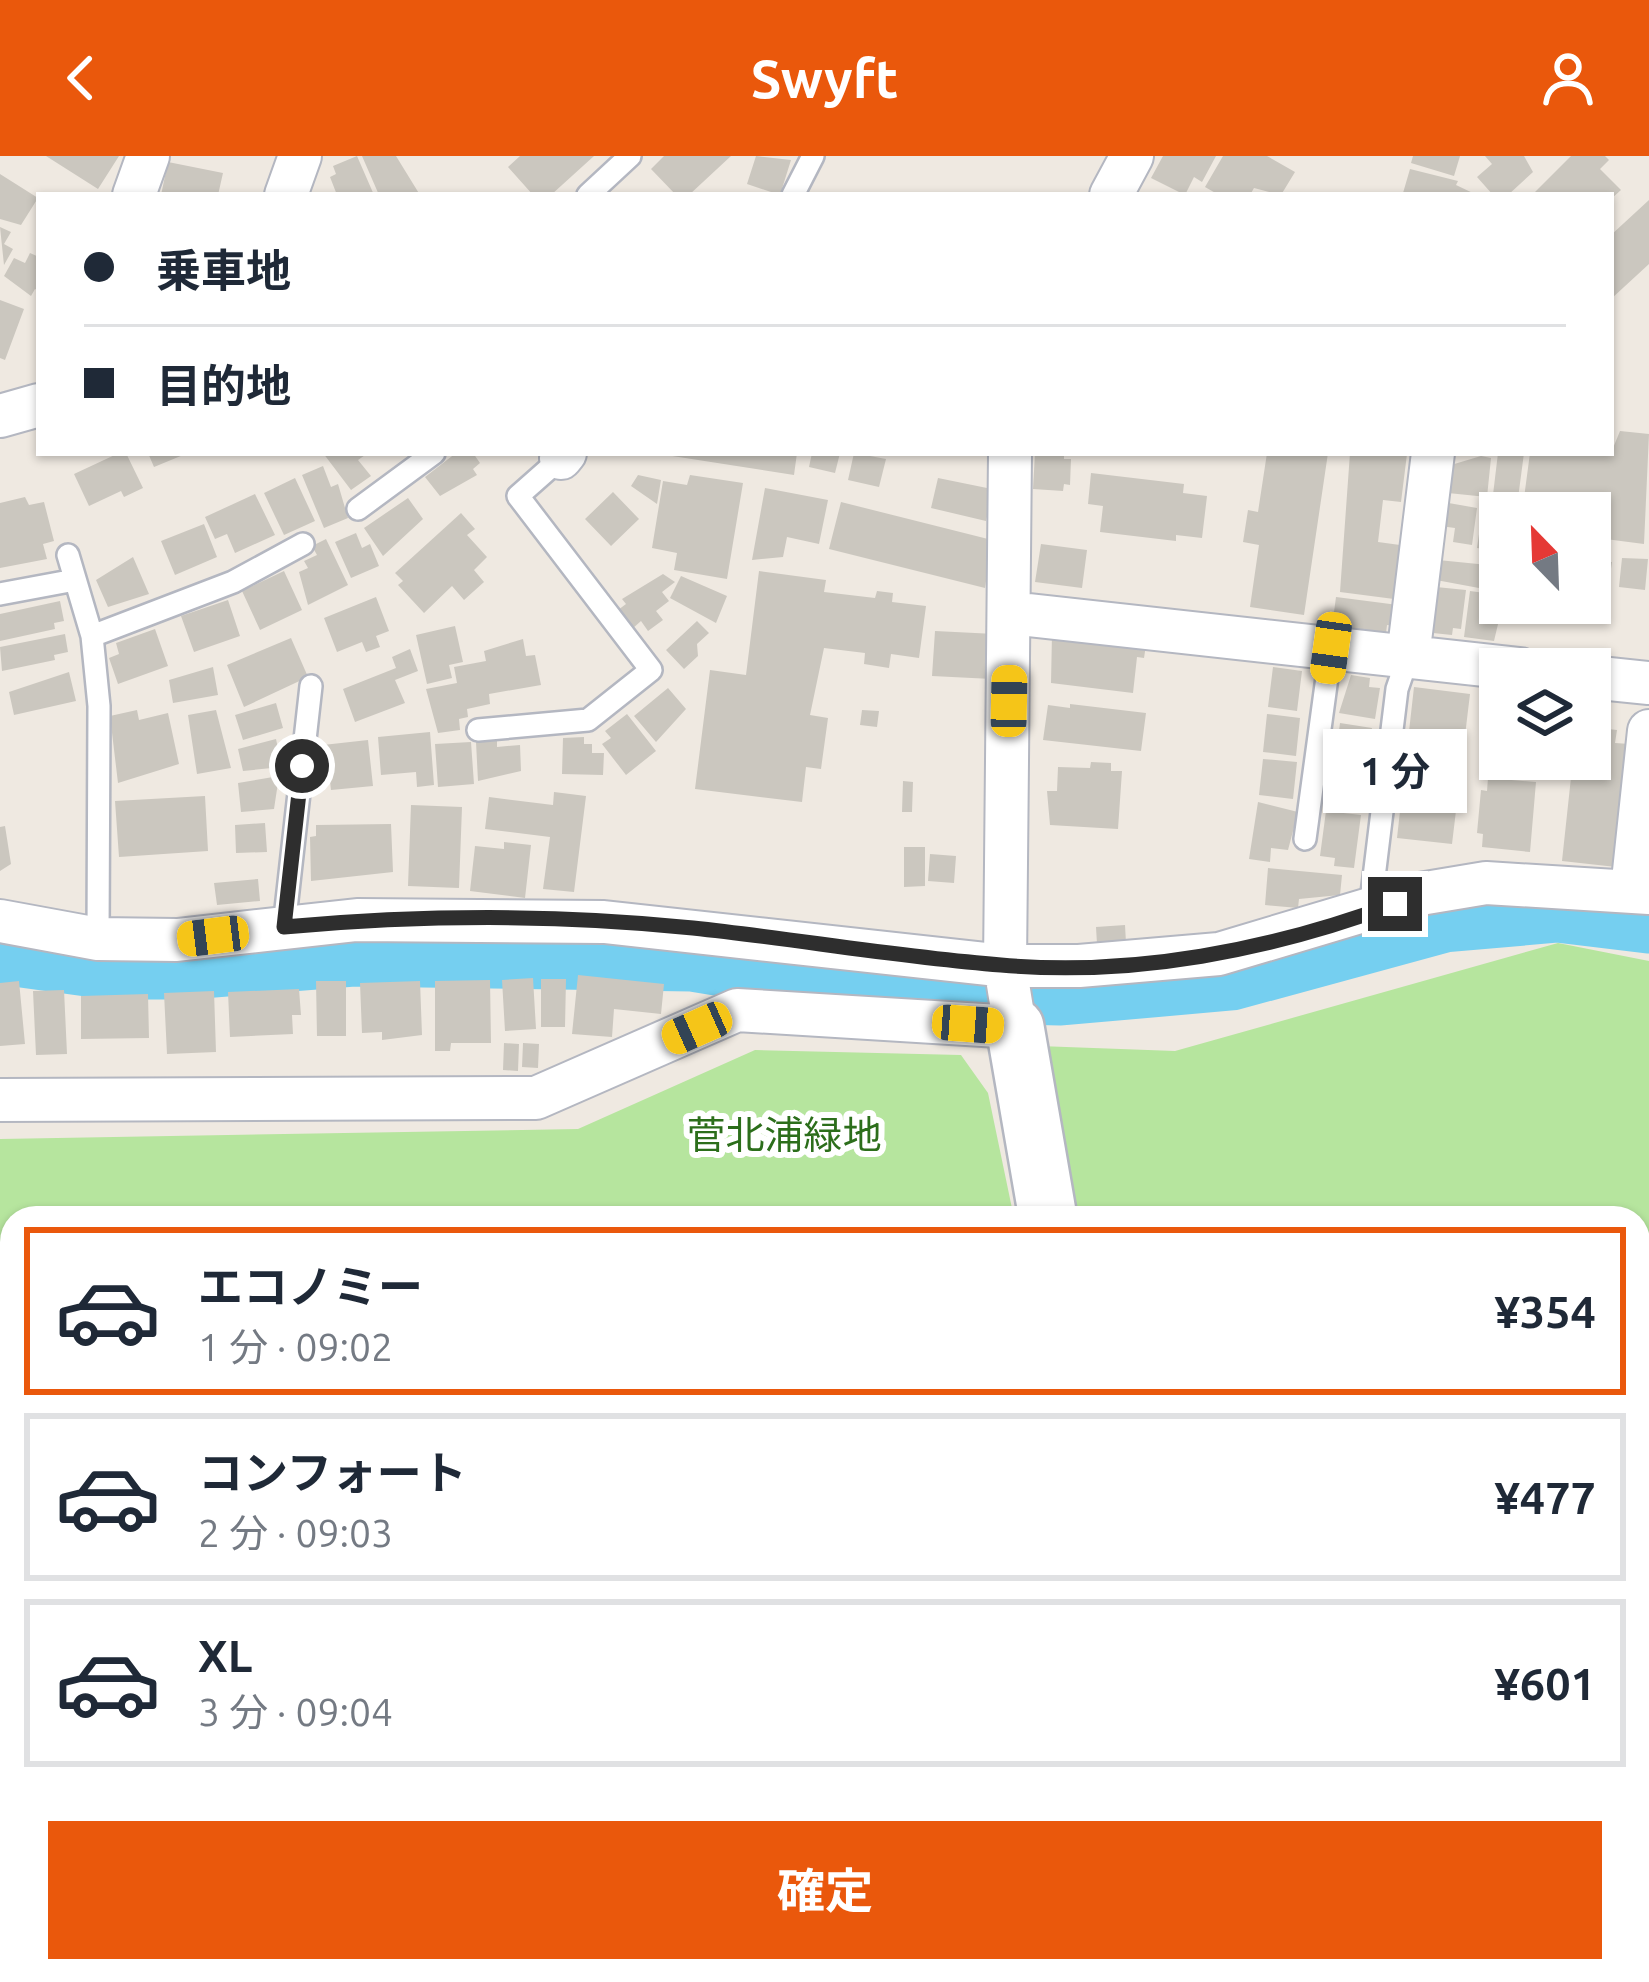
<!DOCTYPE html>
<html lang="ja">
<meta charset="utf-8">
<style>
body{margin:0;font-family:Ubuntu,"Noto Sans JP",sans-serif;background:#f2f2f3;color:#1f2937;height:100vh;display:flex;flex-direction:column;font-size:45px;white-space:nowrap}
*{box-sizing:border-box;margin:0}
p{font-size:39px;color:#747a83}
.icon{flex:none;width:66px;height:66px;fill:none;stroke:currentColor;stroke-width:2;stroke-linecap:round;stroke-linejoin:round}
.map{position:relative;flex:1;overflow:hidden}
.details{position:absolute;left:0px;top:1050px;width:1650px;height:777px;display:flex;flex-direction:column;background:#fff;border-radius:36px 36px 0 0;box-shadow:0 3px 9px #0004}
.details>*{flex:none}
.hud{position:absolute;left:36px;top:36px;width:1578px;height:264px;border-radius:0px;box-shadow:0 3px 9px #0004;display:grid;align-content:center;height:264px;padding:0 48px;background:#fff}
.needle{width:78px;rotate:337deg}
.buttons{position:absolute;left:1479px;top:336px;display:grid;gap:24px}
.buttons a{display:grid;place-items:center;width:132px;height:132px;border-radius:0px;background:#fff;box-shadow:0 3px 9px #0004;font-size:60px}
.end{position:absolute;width:54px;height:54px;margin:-27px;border:15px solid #2e2e2e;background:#fff;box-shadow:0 0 0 6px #fff}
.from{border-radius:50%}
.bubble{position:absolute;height:84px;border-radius:0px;background:#fff;box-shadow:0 3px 9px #0004;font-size:39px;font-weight:700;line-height:84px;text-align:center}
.car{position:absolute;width:36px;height:72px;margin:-36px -18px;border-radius:15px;box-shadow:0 0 9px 3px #0007;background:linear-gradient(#f5c518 24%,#345 0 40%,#f5c518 0 76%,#345 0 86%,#f5c518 0)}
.hud b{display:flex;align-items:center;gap:42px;height:114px;font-size:45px}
.hud b+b{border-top:3px solid #e0e1e3}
.hud i{width:30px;height:30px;background:#1f2937}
ul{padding:21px 0 0;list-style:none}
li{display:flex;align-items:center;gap:36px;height:168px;margin:0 24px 18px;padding:0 24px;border:6px solid #e0e1e3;border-radius:0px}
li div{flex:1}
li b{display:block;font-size:45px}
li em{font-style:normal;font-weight:700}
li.active{border-color:#ea580c}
li>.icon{width:108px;height:108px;stroke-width:1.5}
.button{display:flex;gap:24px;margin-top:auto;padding:24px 48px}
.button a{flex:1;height:138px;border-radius:0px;background:#ea580c;color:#fff;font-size:48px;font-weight:700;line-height:138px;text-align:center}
header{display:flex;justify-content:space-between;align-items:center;height:156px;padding:0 48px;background:#ea580c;color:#fff;font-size:54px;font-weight:700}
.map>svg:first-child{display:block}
.green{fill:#b6e59e}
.cemetery{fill:#c8d9b8}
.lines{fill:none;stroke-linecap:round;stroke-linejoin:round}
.river{stroke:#75cff0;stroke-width:69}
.building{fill:#cbc7bf}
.lane-casing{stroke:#b4b7c1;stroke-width:26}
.street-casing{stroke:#b4b7c1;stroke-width:46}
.secondary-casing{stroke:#b4b7c1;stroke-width:62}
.lane{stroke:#fff;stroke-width:21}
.street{stroke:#fff;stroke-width:42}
.secondary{stroke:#fff;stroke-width:57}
.route{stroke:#2e2e2e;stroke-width:15}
.labels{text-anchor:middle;stroke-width:12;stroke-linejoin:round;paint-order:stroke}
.park-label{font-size:39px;fill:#2c6e1b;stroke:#fff}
</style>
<header><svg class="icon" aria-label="back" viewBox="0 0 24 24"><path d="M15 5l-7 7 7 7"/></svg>Swyft<svg class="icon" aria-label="person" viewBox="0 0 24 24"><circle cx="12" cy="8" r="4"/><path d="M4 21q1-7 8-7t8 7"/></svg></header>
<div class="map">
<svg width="1649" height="1826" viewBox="0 0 1649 1826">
<rect width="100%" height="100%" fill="#efe9e1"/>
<path class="green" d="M 1558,787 L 1649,805 L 1649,1647 L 1638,1649 L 1638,1062 L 1070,1062 L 1039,890 L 1175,895 Z
M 755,894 L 961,899 L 988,937 L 1014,1062 L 12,1062 L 12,1650 L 0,1648 L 0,983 L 578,973 Z
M 346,1815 L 788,1815 L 737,1826 L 360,1826 Z"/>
<path class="cemetery" d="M 987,1815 L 1144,1815 L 1146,1826 L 929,1826 Z"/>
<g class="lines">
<path class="river" d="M 0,794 L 110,809 L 188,809 L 353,796 L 692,801 L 875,831 L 1061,835 L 1231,820 L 1444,762 L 1558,752 L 1649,763"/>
</g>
<path class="building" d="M 46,0 L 119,0 L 98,33 Z
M 357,0 L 374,39 L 337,39 L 330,21 L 336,18 L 333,10 Z
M 362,0 L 396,0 L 420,39 L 379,39 Z
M 520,0 L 594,0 L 551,39 L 533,39 L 508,11 Z
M 664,0 L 731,0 L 689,39 L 676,39 L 651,13 Z
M 756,0 L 791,4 L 780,39 L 747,28 Z
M 1163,0 L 1216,0 L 1202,26 L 1194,21 L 1185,39 L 1151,22 Z
M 1223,0 L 1267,0 L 1295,16 L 1281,39 L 1254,32 L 1250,39 L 1219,39 L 1205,31 Z
M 1413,0 L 1460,0 L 1454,20 L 1411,7 Z
M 1485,0 L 1524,0 L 1533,16 L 1508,39 L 1493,39 L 1477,21 L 1492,8 Z
M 1571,0 L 1605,0 L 1609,4 L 1600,13 L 1621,34 L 1611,43 L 1611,39 L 1532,39 Z
M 168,6 L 223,17 L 218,39 L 161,39 Z
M 1410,13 L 1458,25 L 1456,29 L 1477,39 L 1403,37 Z
M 0,18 L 38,42 L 21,69 L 0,63 Z
M 1649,44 L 1649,108 L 1611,143 L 1611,79 Z
M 0,71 L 11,76 L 4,88 L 13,93 L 4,109 Z
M 30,97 L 39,101 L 39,135 L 35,133 L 31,140 L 4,120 L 14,102 L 25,107 Z
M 0,144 L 24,153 L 5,204 L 0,202 Z
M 1620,275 L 1649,278 L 1644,388 L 1590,381 L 1590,357 L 1522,357 L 1530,297 L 1611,297 Z
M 119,297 L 126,297 L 143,332 L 124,341 L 121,335 L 89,350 L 74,318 Z
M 148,297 L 188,297 L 154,311 Z
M 323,297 L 368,297 L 358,304 L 371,320 L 351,334 Z
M 456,297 L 473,297 L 480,307 L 473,313 L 477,319 L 440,340 L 425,321 Z
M 653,297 L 797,297 L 794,319 Z
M 812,297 L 840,297 L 835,317 L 809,311 Z
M 854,297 L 886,303 L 879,331 L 848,324 Z
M 1035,297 L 1064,297 L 1064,303 L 1071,303 L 1070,329 L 1064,328 L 1063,335 L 1033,333 Z
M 1267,297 L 1328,297 L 1304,459 L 1250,451 L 1259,389 L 1243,386 L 1248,354 L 1258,356 Z
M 1350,297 L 1407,298 L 1401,346 L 1383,344 L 1378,386 L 1400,389 L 1394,443 L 1340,436 Z
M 1498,297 L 1524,297 L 1517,350 L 1492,347 Z
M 1481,300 L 1491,302 L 1487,341 L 1448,337 L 1451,309 Z
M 323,310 L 331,331 L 338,328 L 348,362 L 324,372 L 302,319 Z
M 1091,317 L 1184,328 L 1183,337 L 1207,340 L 1202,382 L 1176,379 L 1176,385 L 1100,376 L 1103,350 L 1088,348 Z
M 638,319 L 661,324 L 657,348 L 631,330 Z
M 690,319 L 743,327 L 727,423 L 674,414 L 677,397 L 652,392 L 663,325 L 687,329 Z
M 295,322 L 315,365 L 284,379 L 264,337 Z
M 938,322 L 987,332 L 992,339 L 986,365 L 931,352 Z
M 765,332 L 828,344 L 819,388 L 787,381 L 783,401 L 752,404 Z
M 613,336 L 639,363 L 611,390 L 585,363 Z
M 255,338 L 275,379 L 235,397 L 227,378 L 215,383 L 205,361 Z
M 25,341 L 29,349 L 44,346 L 54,385 L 43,388 L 47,403 L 0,412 L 0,347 Z
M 408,342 L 423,363 L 383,400 L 364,372 Z
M 841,346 L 992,384 L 985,432 L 829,393 Z
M 1443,346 L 1477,352 L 1472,389 L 1453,386 L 1455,372 L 1440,370 Z
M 1495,353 L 1500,353 L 1500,395 L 1477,392 L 1482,357 L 1494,358 Z
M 461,357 L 475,373 L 467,379 L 487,401 L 474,414 L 484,426 L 464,444 L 452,430 L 424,457 L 398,429 L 403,425 L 395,417 Z
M 204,368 L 217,401 L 175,419 L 161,385 Z
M 356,377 L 362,392 L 370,388 L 379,410 L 351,422 L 335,386 Z
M 326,383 L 348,429 L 308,449 L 299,416 L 308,412 L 304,405 L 317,399 L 312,390 Z
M 1041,388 L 1087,394 L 1082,432 L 1035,426 Z
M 133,401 L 149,438 L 108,451 L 96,424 Z
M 1622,402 L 1648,403 L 1645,434 L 1619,431 Z
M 1438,404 L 1498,410 L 1495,435 L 1436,424 Z
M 1590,404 L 1612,406 L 1604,460 L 1541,454 L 1542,447 L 1590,447 Z
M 284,415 L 302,454 L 260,474 L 242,435 Z
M 759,415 L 826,424 L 824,436 L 875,442 L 877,435 L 893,437 L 892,446 L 926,450 L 919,502 L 891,498 L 889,512 L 864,508 L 865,497 L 824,492 L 810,559 L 828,562 L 821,613 L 806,611 L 802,646 L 695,633 L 710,514 L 746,519 Z
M 663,418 L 675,426 L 662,436 L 669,445 L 656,455 L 663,464 L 648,475 L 641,465 L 632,473 L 618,454 L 626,448 L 622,443 Z
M 681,420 L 727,440 L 716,467 L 670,442 Z
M 1436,431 L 1466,434 L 1461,473 L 1453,472 L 1452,479 L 1433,477 L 1434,468 L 1425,467 Z
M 1470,435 L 1500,439 L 1503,447 L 1494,485 L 1464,481 Z
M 376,441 L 389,475 L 376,480 L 380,491 L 366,496 L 362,486 L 337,496 L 324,462 Z
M 1336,441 L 1398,449 L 1395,470 L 1387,469 L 1386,477 L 1332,471 Z
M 228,444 L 240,480 L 194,496 L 181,460 Z
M 60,445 L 64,465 L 54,467 L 55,473 L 0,485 L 0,458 Z
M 697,465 L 709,477 L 697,488 L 698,500 L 684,513 L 666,494 Z
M 455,470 L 463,506 L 449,509 L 452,522 L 427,528 L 416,479 Z
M 155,473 L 168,510 L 118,528 L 109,502 L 119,498 L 116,487 Z
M 935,475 L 995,478 L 992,523 L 932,520 Z
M 65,478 L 68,496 L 54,499 L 55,504 L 2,515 L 0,491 Z
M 1052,478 L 1146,489 L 1144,502 L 1137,501 L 1133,537 L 1051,527 Z
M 291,482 L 308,521 L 244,551 L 227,509 Z
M 523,483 L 526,500 L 535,499 L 541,529 L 489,538 L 490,548 L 467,553 L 468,561 L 459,563 L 460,574 L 438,577 L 426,533 L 457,527 L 454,511 L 486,505 L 484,495 Z
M 410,493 L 418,515 L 395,524 L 405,547 L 355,566 L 343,533 L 396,512 L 392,501 Z
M 213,511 L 218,539 L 173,547 L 169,524 Z
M 1273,511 L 1302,515 L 1297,555 L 1268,551 Z
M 69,516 L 76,545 L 14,559 L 9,536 Z
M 1351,519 L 1370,522 L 1369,531 L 1380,532 L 1375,563 L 1339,557 Z
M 1414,531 L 1470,538 L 1452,688 L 1397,682 Z
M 668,532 L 686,553 L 656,586 L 634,560 Z
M 1491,546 L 1500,546 L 1500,600 L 1487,599 Z
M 276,547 L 283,572 L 243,584 L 235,559 Z
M 1070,548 L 1146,557 L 1141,595 L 1043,584 L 1048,549 L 1070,552 Z
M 137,554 L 139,564 L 168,557 L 179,608 L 118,627 L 110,560 Z
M 216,554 L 231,612 L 197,618 L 188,559 Z
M 862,554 L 879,555 L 877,571 L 860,569 Z
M 627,558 L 656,595 L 626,619 L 602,588 L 611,582 L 605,575 Z
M 1267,558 L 1300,562 L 1296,600 L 1263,596 Z
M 1340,567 L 1372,572 L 1367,607 L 1335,603 Z
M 1590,571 L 1617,574 L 1615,587 L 1630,588 L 1616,711 L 1562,705 L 1573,603 L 1590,603 Z
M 430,576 L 434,629 L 417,631 L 416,616 L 381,619 L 378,581 Z
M 584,581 L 584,588 L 592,588 L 592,597 L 604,597 L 603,619 L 562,618 L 563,582 Z
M 276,583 L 282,611 L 243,615 L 238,593 Z
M 368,584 L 373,630 L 331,634 L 330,625 L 318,626 L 314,590 Z
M 497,585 L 497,591 L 520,589 L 521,615 L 478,625 L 476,586 Z
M 471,586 L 474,628 L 438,631 L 435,588 Z
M 1263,603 L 1297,606 L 1293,643 L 1259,639 Z
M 1091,606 L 1111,607 L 1111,615 L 1122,615 L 1118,673 L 1050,669 L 1047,635 L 1057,635 L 1058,611 L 1090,612 Z
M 1333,609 L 1367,614 L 1363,651 L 1329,647 Z
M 279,620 L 274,653 L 241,656 L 238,627 Z
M 1488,622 L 1536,626 L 1530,696 L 1482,691 L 1483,678 L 1477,677 L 1481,634 L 1487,635 Z
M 903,625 L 913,626 L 912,656 L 902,656 Z
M 554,636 L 586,640 L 574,736 L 543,733 L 550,681 L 485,673 L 489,641 L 553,649 Z
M 205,640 L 208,695 L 119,701 L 115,645 Z
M 1258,646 L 1298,656 L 1288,694 L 1271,692 L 1270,706 L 1249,703 Z
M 411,649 L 462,651 L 459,732 L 408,730 Z
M 1326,655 L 1361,659 L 1354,712 L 1334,710 L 1335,702 L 1320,700 Z
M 265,667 L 267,696 L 236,697 L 235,669 Z
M 391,668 L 393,716 L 311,725 L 310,681 L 316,680 L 316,669 Z
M 5,670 L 11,708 L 0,715 L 0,671 Z
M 504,686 L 531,689 L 525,742 L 470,735 L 475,690 L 504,693 Z
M 904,691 L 925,691 L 925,730 L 904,731 Z
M 930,698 L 956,700 L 954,727 L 928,725 Z
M 1268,712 L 1342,719 L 1340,739 L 1299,743 L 1298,752 L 1265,749 Z
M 258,723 L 260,745 L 217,749 L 214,727 Z
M 1125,769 L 1126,787 L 1097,788 L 1096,771 Z
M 578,819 L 664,828 L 661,858 L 614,853 L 612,881 L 572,878 Z
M 533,822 L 536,873 L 505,875 L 502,824 Z
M 541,823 L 566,823 L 565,871 L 541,871 Z
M 490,824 L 491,887 L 451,887 L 450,895 L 435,895 L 435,825 Z
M 19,825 L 25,888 L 0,890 L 0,827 Z
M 316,825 L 346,825 L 346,880 L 317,880 Z
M 420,825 L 422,879 L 382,884 L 382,876 L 362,877 L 360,827 Z
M 299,833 L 301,859 L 292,859 L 293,878 L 230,881 L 228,836 Z
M 64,834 L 67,898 L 36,899 L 33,835 Z
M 214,835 L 216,896 L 167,898 L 164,837 Z
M 148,838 L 149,882 L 81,883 L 81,840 Z
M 504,887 L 519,888 L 518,915 L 503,914 Z
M 523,887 L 539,888 L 538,912 L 522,911 Z
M 1,1761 L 12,1765 L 12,1815 L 156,1815 L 185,1826 L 0,1826 Z
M 1649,1809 L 1649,1826 L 1588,1826 L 1638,1815 Z"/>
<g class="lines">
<g class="lane-casing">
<path id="lane" d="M 588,39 L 630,0
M 793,39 L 813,0
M 358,353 L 434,297
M 68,399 L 92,480 L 99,550 L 98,783
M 0,438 L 75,424
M 92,480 L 233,426 L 303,388
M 478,574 L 588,564 L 651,514 L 518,340 L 561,302 L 557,297
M 1305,683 L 1331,492
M 1370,754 L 1397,533 L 1408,501
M 284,771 L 311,530
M 1638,1776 L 1649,1773
M 271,1815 L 286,1826
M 1453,1826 L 1494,1815"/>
</g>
<g class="street-casing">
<path id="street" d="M 134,39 L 148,0
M 286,39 L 300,0
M 1111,39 L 1132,0
M 0,260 L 39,249
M 561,302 L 565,297
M 1010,457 L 1520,513
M 1408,501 L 1433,297
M 1590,521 L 1649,527
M 1632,734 L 1649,575
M 0,765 L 98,783 L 177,784 L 357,764 L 604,766 L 1005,810 L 1079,810 L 1219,798 L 1420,738 L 1486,727 L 1649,737
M 0,944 L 536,942 L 737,854 L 1015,871 L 1005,810 L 1010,297"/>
</g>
<g class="secondary-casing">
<path id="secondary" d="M 1015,871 L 1048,1062
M 1183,1815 L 1185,1826"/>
</g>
<use href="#lane" class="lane"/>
<use href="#street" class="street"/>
<use href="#secondary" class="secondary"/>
</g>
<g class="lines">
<path class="route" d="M 302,610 L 284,771 C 418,759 559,758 693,772 C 796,783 898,801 1001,809 C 1134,821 1271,794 1395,748"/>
</g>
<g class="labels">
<g class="park-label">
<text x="784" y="993">菅北浦緑地</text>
</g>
</g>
</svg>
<div class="buttons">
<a><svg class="needle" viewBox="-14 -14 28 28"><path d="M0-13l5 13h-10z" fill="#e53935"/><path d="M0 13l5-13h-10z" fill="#747a83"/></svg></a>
<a><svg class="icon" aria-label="layers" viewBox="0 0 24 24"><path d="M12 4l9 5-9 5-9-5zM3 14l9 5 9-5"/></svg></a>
</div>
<i class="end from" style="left:302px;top:610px"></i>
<i class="end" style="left:1395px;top:748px"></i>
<div class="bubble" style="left:1323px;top:573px;width:144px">1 分</div>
<i class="car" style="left:1331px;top:492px;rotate:188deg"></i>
<i class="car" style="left:1009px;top:545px;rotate:1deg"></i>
<i class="car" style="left:213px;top:780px;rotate:263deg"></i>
<i class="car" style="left:968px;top:868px;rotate:94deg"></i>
<i class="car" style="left:697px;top:872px;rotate:246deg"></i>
<div class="hud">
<b><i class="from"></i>乗車地</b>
<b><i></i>目的地</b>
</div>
<section class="details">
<ul>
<li class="active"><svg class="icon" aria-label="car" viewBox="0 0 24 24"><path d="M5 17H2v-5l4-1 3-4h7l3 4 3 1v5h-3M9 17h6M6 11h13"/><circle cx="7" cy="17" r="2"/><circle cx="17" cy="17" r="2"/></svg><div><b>エコノミー</b><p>1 分 · 09:02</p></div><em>¥354</em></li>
<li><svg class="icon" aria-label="car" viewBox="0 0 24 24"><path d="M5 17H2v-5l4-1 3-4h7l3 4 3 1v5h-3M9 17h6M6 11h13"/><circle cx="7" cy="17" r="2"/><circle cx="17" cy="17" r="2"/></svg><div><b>コンフォート</b><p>2 分 · 09:03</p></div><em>¥477</em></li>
<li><svg class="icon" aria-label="car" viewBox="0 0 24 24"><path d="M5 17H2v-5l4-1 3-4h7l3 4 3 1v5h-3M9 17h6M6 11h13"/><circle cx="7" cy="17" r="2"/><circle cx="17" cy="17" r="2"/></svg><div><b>XL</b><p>3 分 · 09:04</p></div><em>¥601</em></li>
</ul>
<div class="button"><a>確定</a></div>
</section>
</div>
